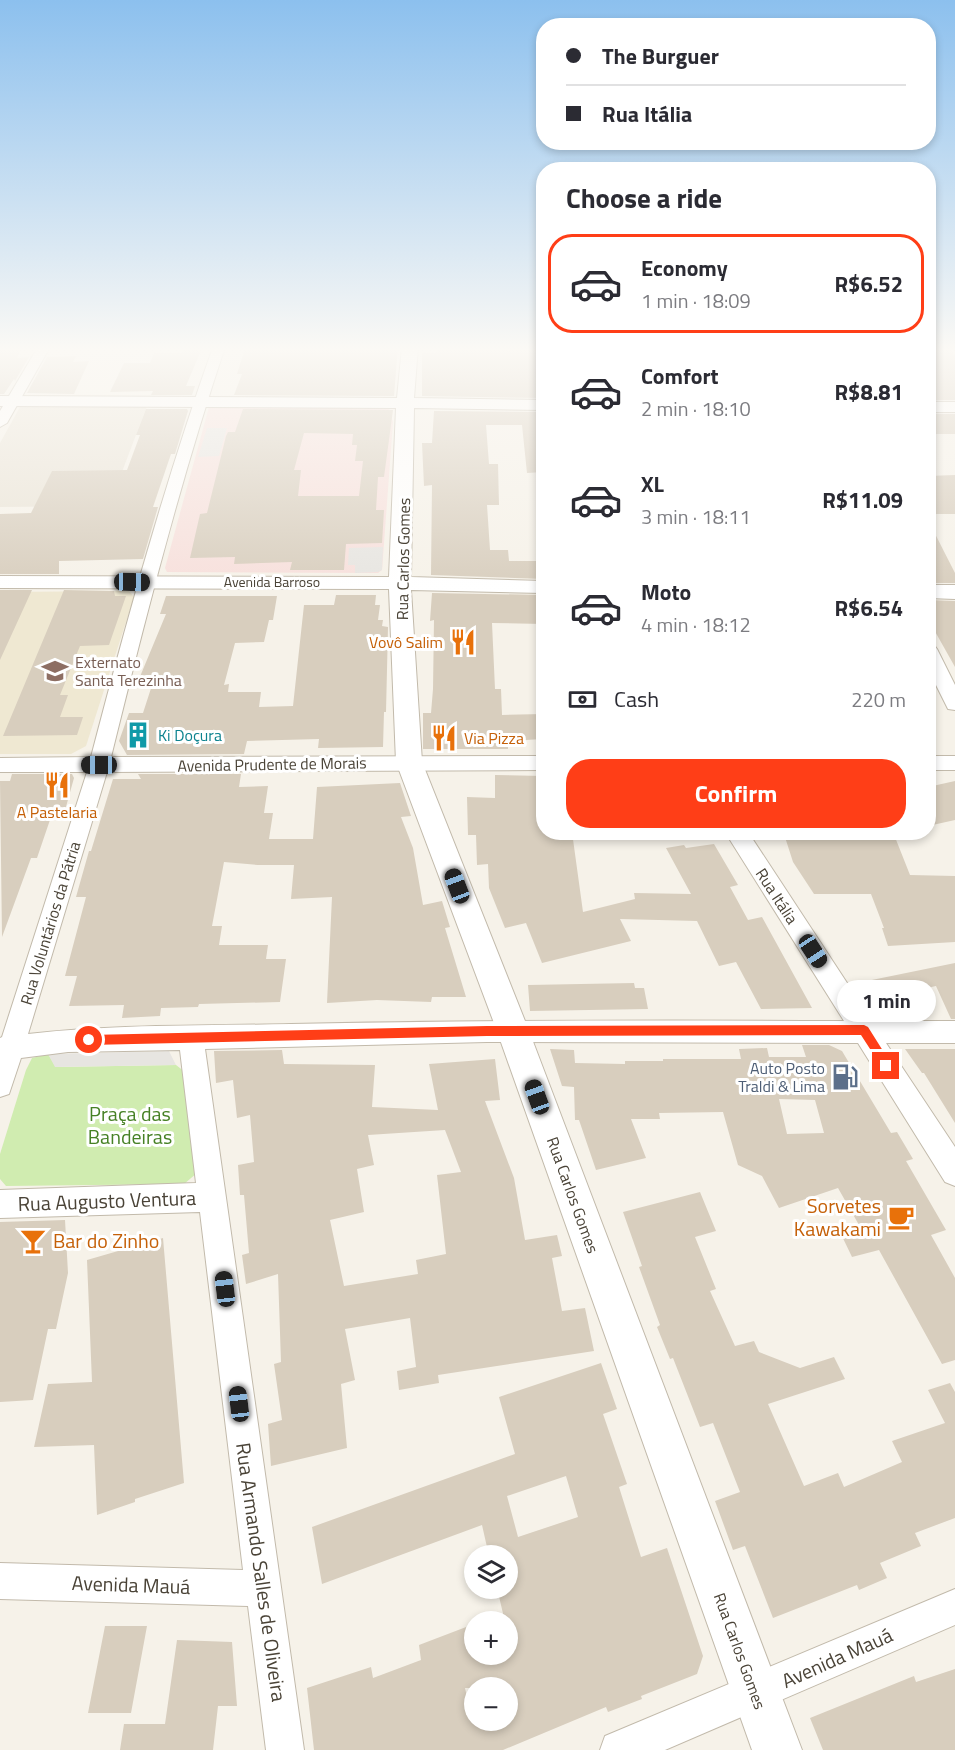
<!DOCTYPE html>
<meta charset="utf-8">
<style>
body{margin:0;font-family:"Titillium Web",sans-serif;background:#f2f2f3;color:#2b2b33;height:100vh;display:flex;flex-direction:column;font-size:22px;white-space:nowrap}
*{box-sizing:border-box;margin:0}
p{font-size:20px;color:#7c7c81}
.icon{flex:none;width:33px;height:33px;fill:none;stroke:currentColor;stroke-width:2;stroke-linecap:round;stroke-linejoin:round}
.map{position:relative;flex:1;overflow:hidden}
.panel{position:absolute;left:536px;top:162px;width:400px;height:678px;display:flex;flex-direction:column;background:#fff;border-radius:24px;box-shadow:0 3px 9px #0003}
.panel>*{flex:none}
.top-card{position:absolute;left:536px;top:18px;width:400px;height:132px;border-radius:24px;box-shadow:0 3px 9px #0003;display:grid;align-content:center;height:132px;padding:0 30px;background:#fff}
.buttons{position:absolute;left:464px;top:1545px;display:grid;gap:12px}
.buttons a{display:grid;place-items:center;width:54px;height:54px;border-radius:50%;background:#fff;box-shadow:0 3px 9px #0003;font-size:30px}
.end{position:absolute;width:27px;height:27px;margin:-14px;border:8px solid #ff3e17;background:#fff;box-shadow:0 0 0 3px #fff}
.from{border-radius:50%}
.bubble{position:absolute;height:42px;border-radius:21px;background:#fff;box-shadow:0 3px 9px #0003;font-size:20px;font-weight:700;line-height:42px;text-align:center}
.car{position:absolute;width:18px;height:36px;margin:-18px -9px;border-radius:8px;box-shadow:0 0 4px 2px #0007;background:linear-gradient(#222 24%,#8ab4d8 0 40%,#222 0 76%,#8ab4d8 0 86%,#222 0)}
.top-card b{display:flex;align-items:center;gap:21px;height:57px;font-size:22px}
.top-card b+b{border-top:2px solid #e1e1e2}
.top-card i{width:15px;height:15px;background:#2b2b33}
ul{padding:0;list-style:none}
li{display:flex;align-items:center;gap:18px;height:99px;margin:0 12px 9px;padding:0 18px;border:3px solid transparent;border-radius:24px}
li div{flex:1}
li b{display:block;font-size:22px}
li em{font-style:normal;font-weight:700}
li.on{border-color:#ff3e17}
li>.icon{width:54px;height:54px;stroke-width:1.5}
h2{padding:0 30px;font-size:27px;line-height:72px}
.pay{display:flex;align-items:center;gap:15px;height:66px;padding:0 30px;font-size:22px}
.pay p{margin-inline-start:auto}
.button{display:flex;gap:12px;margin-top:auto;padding:12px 30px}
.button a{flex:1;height:69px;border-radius:24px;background:#ff3e17;color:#fff;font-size:24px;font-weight:700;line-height:69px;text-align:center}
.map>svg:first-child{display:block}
.residential{fill:#eae4d7}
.education{fill:#efe8d2}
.medical{fill:#f7e0dc}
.green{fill:#d0ecb0}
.parking{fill:#e7e5e1}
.building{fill:#d8cebe;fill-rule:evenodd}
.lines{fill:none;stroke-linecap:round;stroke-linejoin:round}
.minor-casing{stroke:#c2baab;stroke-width:2}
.tertiary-casing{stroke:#c2baab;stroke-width:2}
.minor{fill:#fff;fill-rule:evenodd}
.tertiary{fill:#fff;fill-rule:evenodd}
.route{fill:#ff3e17}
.labels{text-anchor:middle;stroke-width:6;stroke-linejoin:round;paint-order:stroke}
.far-street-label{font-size:14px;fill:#4a4337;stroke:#fff}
.street-label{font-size:16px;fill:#4a4337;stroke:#fff}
.food-label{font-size:16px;fill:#c56008;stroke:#fff;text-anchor:end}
.education-label{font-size:16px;fill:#785e54;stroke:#fff;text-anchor:start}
.culture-label{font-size:16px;fill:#0d838f;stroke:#fff;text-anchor:start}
.service-label{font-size:16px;fill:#4e5e75;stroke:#fff;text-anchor:end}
.near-park-label{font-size:20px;fill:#468125;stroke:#fff}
.near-street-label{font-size:20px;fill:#4a4337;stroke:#fff}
.near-food-label{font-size:20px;fill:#c56008;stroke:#fff;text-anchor:end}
</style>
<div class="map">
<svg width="955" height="1750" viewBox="0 0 955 1750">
<rect width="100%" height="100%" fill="#f6f2e9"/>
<path class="residential" d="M 147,406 L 109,506 L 0,507 L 0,443 L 20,407 Z"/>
<path class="education" d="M 129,591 L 134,597 L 86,746 L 71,754 L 0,754 L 0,592 Z"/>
<path class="medical" d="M 209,407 L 384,407 L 389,409 L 393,422 L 382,570 L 378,573 L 167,572 L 165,568 Z"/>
<path class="green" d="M 48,1054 L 56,1067 L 176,1065 L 185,1072 L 197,1173 L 184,1184 L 6,1186 L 0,1179 L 0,1154 L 26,1070 L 32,1058 Z"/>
<path class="parking" d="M 207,428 L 227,428 L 219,456 L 198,457 Z
M 383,547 L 382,570 L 378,572 L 355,573 L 355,565 L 348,565 L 349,548 Z
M 169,1051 L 176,1065 L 55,1067 L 48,1054 Z"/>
<path class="building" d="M 0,346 L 23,346 L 17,358 L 29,357 L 15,381 L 14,379 L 4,394 L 0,394 Z
M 306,346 L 398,346 L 394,396 L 234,395 L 242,374 L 237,374 L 245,348 Z
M 436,346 L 543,348 L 543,398 L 422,396 L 422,353 L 436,353 Z
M 928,346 L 948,346 L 955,356 L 955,400 L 928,400 Z
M 183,348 L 202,348 L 186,386 L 195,386 L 192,395 L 151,395 L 153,391 L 110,392 L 124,363 L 150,363 L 154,353 L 181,353 Z
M 76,356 L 73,362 L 89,361 L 74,394 L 27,393 L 47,357 Z
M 146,409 L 187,409 L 188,411 L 175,454 L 171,454 L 153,507 L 158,507 L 143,559 L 59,561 L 59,574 L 0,574 L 0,514 L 31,513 L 52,471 L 127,470 L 140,435 L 136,435 Z
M 243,409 L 393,410 L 384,477 L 378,477 L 376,510 L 384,510 L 382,543 L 346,544 L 344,570 L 290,570 L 292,562 L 234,564 L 235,557 L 190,558 L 200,514 L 207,513 L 226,436 L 228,432 L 235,432 ZM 304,433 L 353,434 L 352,445 L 357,445 L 355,461 L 363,461 L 359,496 L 298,496 L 301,470 L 294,470 Z
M 434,411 L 543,412 L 543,472 L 527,473 L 522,425 L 486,425 L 489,464 L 498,464 L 499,505 L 487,505 L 490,550 L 508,550 L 509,561 L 543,561 L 543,579 L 431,575 L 432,485 L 424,486 L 422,443 L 432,443 Z
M 928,414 L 955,414 L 955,434 L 928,434 Z
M 955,475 L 955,514 L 928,514 L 928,476 Z
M 928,520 L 955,573 L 955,583 L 928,583 Z
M 0,590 L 32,590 L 0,660 Z
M 64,590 L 114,591 L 115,596 L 126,596 L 109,645 L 80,646 L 60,695 L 68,695 L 60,717 L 83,717 L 77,735 L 3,736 Z
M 432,593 L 543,595 L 543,624 L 492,623 L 495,689 L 501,689 L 502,715 L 543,714 L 543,739 L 508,741 L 508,749 L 423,749 L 423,713 L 431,713 L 433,689 L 434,620 L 430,621 Z
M 336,595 L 376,595 L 375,605 L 380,605 L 378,620 L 383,620 L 382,626 L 388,627 L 386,712 L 384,712 L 383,747 L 318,748 L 319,739 L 247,741 L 244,754 L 127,755 L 119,741 L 129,713 L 143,713 L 154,679 L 139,679 L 166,614 L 160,614 L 166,596 L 277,596 L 273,620 L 269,620 L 264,642 L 235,643 L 224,685 L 229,684 L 228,692 L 261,692 L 259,707 L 293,706 L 304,605 L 334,605 Z
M 928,600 L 955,601 L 955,667 L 928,619 Z
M 12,774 L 72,774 L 74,778 L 64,814 L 52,814 L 37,858 L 31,858 L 2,937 L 0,781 L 10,781 Z
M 138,774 L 241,774 L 239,787 L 268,786 L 264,813 L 273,813 L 269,839 L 313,839 L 317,787 L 400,783 L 411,816 L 401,817 L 413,848 L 423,905 L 442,901 L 450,927 L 445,928 L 466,997 L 432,997 L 431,1002 L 377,1000 L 327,1003 L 332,897 L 291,899 L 294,865 L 258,865 L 224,862 L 212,926 L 222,926 L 219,945 L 268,945 L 266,959 L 286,959 L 280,1002 L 199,1004 L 198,1007 L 161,1008 L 160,1016 L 122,1018 L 124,1005 L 69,1006 L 77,976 L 65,976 L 86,897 L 76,897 L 89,851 L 91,851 L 113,779 L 141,779 Z
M 495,775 L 543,776 L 543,832 L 572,832 L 583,912 L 635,899 L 634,893 L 691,894 L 666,848 L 684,845 L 686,848 L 714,844 L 738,885 L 730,887 L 748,920 L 762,917 L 812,1008 L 761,1009 L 736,962 L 719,966 L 697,921 L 620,919 L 631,941 L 542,963 L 526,923 L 505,928 L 489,888 L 488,864 L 477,865 L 476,835 L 468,835 L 467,797 L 495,798 Z
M 955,781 L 955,820 L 928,826 L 928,787 Z
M 893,832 L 910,875 L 955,876 L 955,942 L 888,946 L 882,928 L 884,928 L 871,894 L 814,894 L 793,862 L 784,834 Z
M 955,963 L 955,1019 L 951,1019 L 936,986 L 899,994 L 906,1006 L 879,1011 L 862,982 Z
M 634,983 L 635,988 L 644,988 L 648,1009 L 530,1011 L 528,985 Z
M 802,1045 L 829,1045 L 842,1051 L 891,1133 L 897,1132 L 913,1159 L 906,1161 L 946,1230 L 931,1235 L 955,1278 L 955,1360 L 942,1364 L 879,1250 L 852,1257 L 839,1230 L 859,1225 L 838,1188 L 779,1208 L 762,1176 L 738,1165 L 723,1112 L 659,1113 L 660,1119 L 631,1119 L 646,1158 L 596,1170 L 579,1120 L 575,1120 L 574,1087 L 562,1086 L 550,1049 L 574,1050 L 575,1063 L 625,1064 L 625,1061 L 663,1061 L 663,1059 L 741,1059 L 739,1049 L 767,1048 L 769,1057 L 806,1057 ZM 779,1099 L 815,1100 L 824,1133 L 787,1134 Z
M 905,1049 L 955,1049 L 955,1123 L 924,1073 L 922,1073 Z
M 282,1050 L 284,1064 L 375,1065 L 372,1107 L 438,1110 L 429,1064 L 495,1059 L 500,1100 L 485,1101 L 514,1178 L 525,1240 L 557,1235 L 562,1256 L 552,1258 L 562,1311 L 585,1308 L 594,1351 L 438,1375 L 439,1383 L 399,1390 L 397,1371 L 416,1367 L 410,1318 L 345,1329 L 355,1380 L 341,1384 L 347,1448 L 271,1466 L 268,1424 L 282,1420 L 274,1364 L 281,1362 L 278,1274 L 246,1284 L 242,1255 L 249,1253 L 244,1195 L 240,1195 L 238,1165 L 254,1162 L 250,1115 L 237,1118 L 233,1080 L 216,1083 L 214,1051 ZM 445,1130 L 461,1172 L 437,1175 L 446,1254 L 416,1260 L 418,1274 L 344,1286 L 330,1220 L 364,1212 L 357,1169 L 374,1165 L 368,1135 Z
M 700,1192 L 716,1231 L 695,1237 L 716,1289 L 710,1291 L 735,1346 L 754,1341 L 759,1352 L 800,1368 L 834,1357 L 845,1379 L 768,1404 L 804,1486 L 838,1473 L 844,1487 L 902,1462 L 892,1441 L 945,1423 L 928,1390 L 950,1383 L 955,1392 L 955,1518 L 915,1533 L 921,1546 L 880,1563 L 887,1578 L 859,1590 L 857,1585 L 773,1618 L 745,1546 L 733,1550 L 715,1501 L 740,1492 L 713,1423 L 700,1427 L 673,1358 L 670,1359 L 657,1327 L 660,1325 L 639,1267 L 642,1266 L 623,1212 Z
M 65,1220 L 68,1273 L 56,1329 L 48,1329 L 33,1400 L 0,1402 L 0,1222 Z
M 163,1238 L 184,1483 L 135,1499 L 135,1502 L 97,1515 L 94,1445 L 34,1447 L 48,1384 L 92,1382 L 87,1260 Z
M 601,1363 L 617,1409 L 603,1414 L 627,1484 L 619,1487 L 641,1557 L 667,1548 L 703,1656 L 697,1674 L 641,1696 L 642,1699 L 608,1712 L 606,1707 L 503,1750 L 314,1750 L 307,1688 L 371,1667 L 373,1678 L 421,1660 L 419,1645 L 474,1624 L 474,1654 L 507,1654 L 507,1622 L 505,1622 L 497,1588 L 507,1588 L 507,1556 L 489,1556 L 482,1525 L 322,1584 L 312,1527 L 515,1454 L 499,1397 ZM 566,1476 L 578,1517 L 518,1537 L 507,1496 ZM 465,1688 L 507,1688 L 507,1720 L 472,1720 Z
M 105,1626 L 147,1626 L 131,1713 L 88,1713 Z
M 177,1640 L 232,1642 L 237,1706 L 218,1706 L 213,1750 L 120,1750 L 124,1724 L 165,1724 Z
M 955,1669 L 955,1750 L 823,1750 L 810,1718 L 914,1676 L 916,1682 Z"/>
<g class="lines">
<g class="minor-casing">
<path id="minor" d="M 38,347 L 50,347 L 7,423 L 0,427 L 0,411 Z
M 213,347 L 225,347 C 180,482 145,619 111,757 L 543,756 L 543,770 L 107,772 L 28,1034 C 115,1024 203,1026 291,1024 C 475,1020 659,1020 844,1021 L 725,832 L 748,832 L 872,1021 L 955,1021 L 955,1043 L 886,1043 L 955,1147 L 955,1186 L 945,1182 L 858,1043 L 487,1042 L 205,1049 L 304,1750 L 266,1750 L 248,1606 L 0,1599 L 0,1563 L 243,1570 L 200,1212 L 0,1218 L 0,1190 L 196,1183 L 180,1050 L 68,1052 L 21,1058 L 9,1094 L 0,1097 L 0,1038 L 2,1037 L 87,772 L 0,772 L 0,758 L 91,757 C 127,619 165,482 213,347 Z
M 928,643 L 934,645 L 937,649 L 955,685 L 955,710 L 948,709 L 928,669 Z
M 928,756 L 955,756 L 955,770 L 928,770 Z
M 955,1589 L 955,1625 L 665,1750 L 600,1750 L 605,1736 Z"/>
</g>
<g class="tertiary-casing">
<path id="tertiary" d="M 402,347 L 418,347 L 414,398 L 543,400 L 543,410 L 414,408 L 411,577 L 543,581 L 543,593 L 411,590 L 422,762 L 529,1031 L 802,1750 L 752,1750 L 497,1031 L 396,762 L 389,589 L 0,588 L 0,576 L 389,577 L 396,408 L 0,406 L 0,396 L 397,398 Z
M 928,402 L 955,402 L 955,412 L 928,412 Z
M 928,585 L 955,585 L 955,599 L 928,598 Z"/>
</g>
<use href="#minor" class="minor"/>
<use href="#tertiary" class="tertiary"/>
</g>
<linearGradient id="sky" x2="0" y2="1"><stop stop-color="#8cc0ee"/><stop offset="0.59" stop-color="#fbf9f5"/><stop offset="1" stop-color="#fbf9f5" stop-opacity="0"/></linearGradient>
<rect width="955" height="592" fill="url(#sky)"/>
<path class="route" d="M 864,1025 L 868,1027 L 890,1062 L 890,1069 L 883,1069 L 861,1035 L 487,1036 L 89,1045 L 83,1040 L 89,1035 L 487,1026 Z"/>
<defs>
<g id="restaurant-bare" transform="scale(2.07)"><path d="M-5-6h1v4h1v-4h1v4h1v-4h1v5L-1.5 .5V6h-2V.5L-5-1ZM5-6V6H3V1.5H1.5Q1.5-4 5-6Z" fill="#e8710a" stroke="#fff" stroke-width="2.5" paint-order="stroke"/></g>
<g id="school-bare" transform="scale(2.07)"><path d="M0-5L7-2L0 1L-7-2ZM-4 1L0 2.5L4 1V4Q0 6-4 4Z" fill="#8d6e63" stroke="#fff" stroke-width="2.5" paint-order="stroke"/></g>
<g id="building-bare" transform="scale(2.07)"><path d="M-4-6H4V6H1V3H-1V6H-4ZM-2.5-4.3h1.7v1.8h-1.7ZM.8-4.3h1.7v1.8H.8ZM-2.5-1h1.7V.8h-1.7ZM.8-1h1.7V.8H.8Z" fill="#0f9aa8" stroke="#fff" stroke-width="2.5" paint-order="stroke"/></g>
<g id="fuel-bare" transform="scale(2.07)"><path d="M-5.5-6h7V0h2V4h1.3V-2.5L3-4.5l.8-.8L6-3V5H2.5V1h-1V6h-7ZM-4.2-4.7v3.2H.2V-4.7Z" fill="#5c6f8a" stroke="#fff" stroke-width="2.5" paint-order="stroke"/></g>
<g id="cafe-bare" transform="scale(2.07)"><path d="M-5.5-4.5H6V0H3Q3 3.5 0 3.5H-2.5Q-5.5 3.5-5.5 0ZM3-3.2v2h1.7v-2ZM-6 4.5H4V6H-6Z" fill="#e8710a" stroke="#fff" stroke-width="2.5" paint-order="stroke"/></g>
<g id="bar-bare" transform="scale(2.07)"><path d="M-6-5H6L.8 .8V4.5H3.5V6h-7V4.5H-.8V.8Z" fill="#e8710a" stroke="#fff" stroke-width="2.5" paint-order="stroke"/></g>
</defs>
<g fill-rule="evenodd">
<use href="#restaurant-bare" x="463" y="642"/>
<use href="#school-bare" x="55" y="671"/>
<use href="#building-bare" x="138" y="735"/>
<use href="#restaurant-bare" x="444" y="738"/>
<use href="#restaurant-bare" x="57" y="785"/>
<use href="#fuel-bare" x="845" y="1077"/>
<use href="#cafe-bare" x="901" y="1217"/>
<use href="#bar-bare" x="33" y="1241"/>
</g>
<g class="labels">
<g class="far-street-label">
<text x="272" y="587">Avenida Barroso</text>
</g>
<g class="street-label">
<text transform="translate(403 559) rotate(-89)" y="6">Rua Carlos Gomes</text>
<text transform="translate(272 764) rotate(-1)" y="6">Avenida Prudente de Morais</text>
<text transform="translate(777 896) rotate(57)" y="6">Rua Itália</text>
<text transform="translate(50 923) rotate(-73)" y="6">Rua Voluntários da Pátria</text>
<text transform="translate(573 1195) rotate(70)" y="6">Rua Carlos Gomes</text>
<text transform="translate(740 1651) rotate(70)" y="6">Rua Carlos Gomes</text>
</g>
<g class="food-label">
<text x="443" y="648">Vovô Salim</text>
<text x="464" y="744" text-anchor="start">Via Pizza</text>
<text x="57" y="818" text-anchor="middle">A Pastelaria</text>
</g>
<g class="education-label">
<text x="75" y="668">Externato<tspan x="75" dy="18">Santa Terezinha</tspan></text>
</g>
<g class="culture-label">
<text x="158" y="741">Ki Doçura</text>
</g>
<g class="service-label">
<text x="825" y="1074">Auto Posto<tspan x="825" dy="18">Traldi &amp; Lima</tspan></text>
</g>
<g class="near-park-label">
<text x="130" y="1121">Praça das<tspan x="130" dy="23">Bandeiras</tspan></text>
</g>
<g class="near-street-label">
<text transform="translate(107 1201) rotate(-2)" y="7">Rua Augusto Ventura</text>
<text transform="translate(261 1572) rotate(82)" y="7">Rua Armando Salles de Oliveira</text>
<text transform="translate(131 1585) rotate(2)" y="7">Avenida Mauá</text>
<text transform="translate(837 1658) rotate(-24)" y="7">Avenida Mauá</text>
</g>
<g class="near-food-label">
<text x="881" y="1213">Sorvetes<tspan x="881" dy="23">Kawakami</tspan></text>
<text x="53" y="1248" text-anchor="start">Bar do Zinho</text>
</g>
</g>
</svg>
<div class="buttons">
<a><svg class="icon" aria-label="layers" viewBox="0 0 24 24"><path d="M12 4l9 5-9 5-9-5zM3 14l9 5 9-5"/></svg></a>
<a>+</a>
<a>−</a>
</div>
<i class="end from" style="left:89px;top:1040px"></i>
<i class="end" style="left:886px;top:1066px"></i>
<div class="bubble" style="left:837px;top:980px;width:99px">1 min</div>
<i class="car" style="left:132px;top:582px;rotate:91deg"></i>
<i class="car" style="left:99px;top:765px;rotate:270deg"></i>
<i class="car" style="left:457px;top:886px;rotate:339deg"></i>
<i class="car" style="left:813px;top:951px;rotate:147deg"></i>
<i class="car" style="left:537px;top:1097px;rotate:340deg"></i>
<i class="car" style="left:225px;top:1289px;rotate:353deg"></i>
<i class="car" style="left:239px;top:1404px;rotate:353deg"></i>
<div class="top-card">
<b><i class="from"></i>The Burguer</b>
<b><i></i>Rua Itália</b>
</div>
<section class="panel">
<h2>Choose a ride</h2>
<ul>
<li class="on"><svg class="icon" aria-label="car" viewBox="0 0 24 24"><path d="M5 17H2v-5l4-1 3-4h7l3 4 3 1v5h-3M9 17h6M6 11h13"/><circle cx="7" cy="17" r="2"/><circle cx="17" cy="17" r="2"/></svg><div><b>Economy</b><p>1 min · 18:09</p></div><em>R$6.52</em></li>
<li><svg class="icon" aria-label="car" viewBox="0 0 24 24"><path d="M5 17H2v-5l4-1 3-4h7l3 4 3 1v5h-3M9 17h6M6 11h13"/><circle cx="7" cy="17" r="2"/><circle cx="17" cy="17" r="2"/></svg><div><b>Comfort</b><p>2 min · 18:10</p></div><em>R$8.81</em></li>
<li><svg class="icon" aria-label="car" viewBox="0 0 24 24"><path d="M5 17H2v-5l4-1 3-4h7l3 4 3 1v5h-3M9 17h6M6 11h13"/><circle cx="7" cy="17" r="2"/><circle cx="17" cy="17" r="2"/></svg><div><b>XL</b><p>3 min · 18:11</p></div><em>R$11.09</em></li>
<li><svg class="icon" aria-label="car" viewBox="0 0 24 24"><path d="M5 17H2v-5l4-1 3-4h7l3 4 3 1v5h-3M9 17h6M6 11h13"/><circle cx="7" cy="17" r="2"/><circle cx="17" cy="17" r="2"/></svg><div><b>Moto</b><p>4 min · 18:12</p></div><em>R$6.54</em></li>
</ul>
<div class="pay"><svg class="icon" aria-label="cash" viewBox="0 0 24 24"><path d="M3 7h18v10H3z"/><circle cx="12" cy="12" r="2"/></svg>Cash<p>220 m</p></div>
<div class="button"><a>Confirm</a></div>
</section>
</div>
